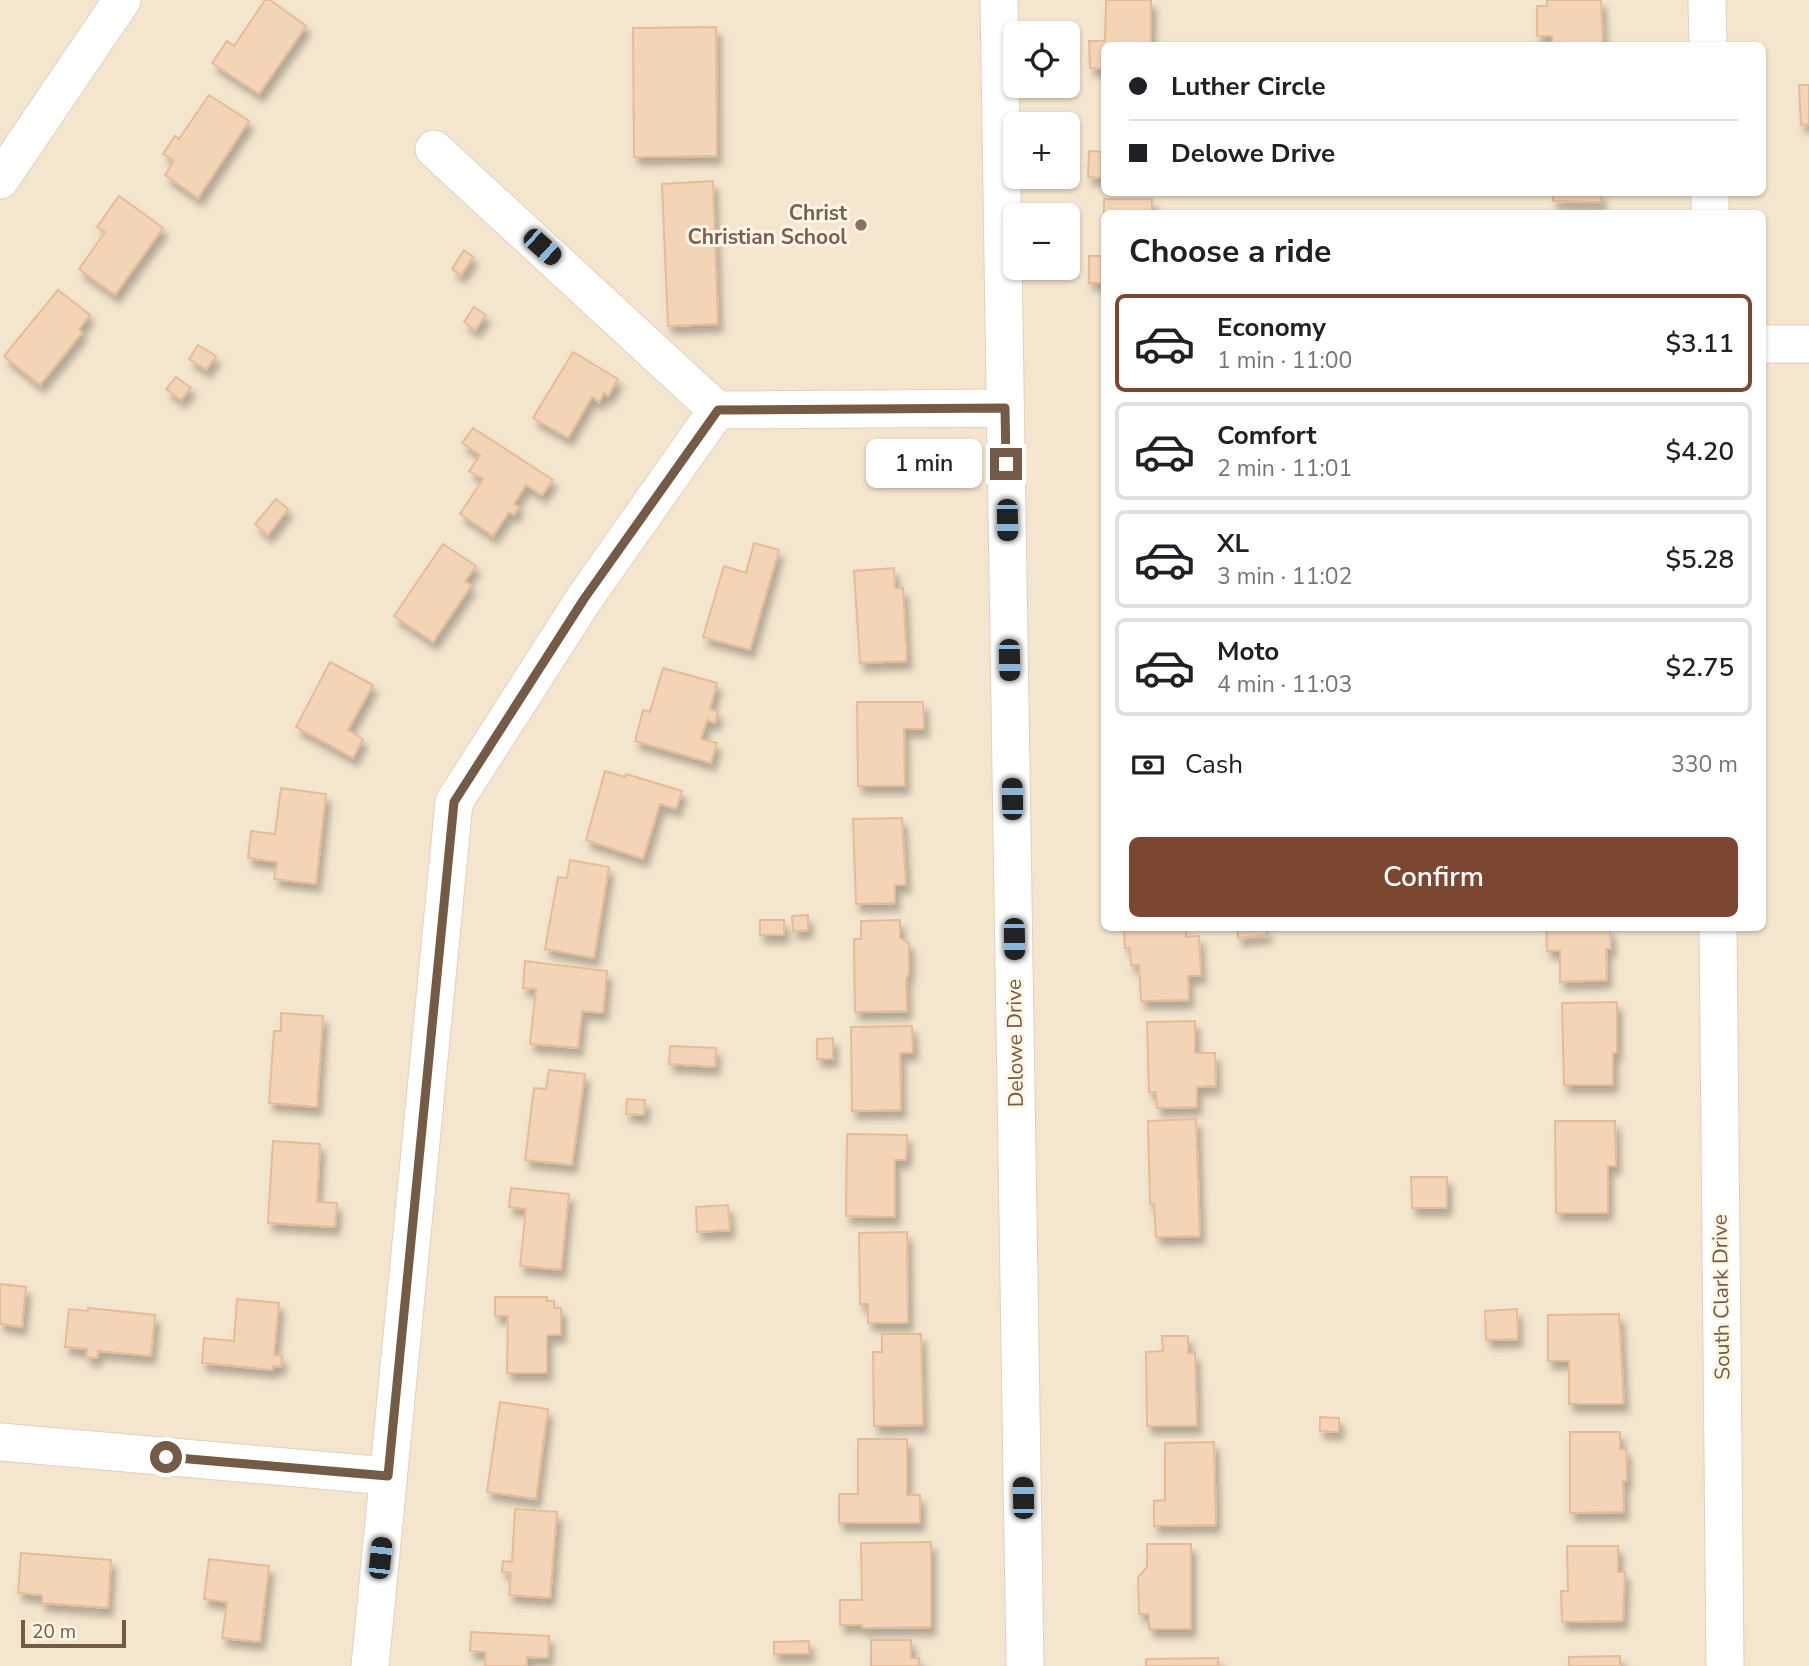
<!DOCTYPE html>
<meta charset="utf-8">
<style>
body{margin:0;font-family:"Nunito Sans",sans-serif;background:#f2f2f2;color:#202124;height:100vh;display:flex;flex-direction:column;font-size:26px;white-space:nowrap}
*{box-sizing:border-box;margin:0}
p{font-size:23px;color:#757577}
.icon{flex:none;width:38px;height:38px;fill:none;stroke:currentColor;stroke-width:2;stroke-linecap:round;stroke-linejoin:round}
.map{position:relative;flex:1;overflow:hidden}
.panel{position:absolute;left:1101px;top:210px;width:665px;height:721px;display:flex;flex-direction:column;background:#fff;border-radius:10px;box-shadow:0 2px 5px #0004}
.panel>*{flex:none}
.top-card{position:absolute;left:1101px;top:42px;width:665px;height:154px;border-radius:10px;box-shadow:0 2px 5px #0004;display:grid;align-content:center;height:154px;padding:0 28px;background:#fff}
.buttons{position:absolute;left:1003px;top:21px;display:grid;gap:14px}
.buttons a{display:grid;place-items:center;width:77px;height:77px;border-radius:10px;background:#fff;box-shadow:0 2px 5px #0004;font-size:35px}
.scale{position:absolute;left:21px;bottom:18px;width:105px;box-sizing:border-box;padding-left:7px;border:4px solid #735b47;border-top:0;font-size:19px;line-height:24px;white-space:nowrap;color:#735b47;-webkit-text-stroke:5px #fff7e6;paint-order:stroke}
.end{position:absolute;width:32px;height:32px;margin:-16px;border:9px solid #735b47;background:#fff;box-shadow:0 0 0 4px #fff}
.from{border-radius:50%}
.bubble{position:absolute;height:49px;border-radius:10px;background:#fff;box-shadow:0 2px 5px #0004;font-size:23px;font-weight:600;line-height:49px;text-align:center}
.car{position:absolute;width:21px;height:42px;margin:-21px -10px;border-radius:9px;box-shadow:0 0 5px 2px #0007;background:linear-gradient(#222 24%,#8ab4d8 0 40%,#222 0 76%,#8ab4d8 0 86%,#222 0)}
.top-card b{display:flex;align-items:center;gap:24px;height:66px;font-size:26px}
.top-card b+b{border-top:2px solid #e0e0e0}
.top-card i{width:18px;height:18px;background:#202124}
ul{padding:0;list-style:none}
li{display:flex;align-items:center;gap:21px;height:98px;margin:0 14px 10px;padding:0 14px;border:4px solid #e0e0e0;border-radius:10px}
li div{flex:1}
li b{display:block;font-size:26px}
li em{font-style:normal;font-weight:600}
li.on{border-color:#7b4731}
li>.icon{width:63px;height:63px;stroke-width:1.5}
h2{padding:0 28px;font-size:32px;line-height:84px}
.pay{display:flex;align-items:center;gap:18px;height:77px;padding:0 28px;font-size:26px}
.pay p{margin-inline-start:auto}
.cta{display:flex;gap:14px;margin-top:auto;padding:14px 28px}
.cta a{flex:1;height:80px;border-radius:10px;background:#7b4731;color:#fff;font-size:28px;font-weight:600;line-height:80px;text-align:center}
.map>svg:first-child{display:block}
.residential{fill:#f4e6ce;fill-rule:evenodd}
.building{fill:#f3d4b7;stroke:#e5bc97;stroke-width:2;filter:url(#shadow)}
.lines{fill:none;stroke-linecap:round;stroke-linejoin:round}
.minor-casing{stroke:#e1d0bc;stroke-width:39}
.minor{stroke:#fff;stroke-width:37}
.route{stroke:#735b47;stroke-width:9}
.education-dot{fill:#8d6e63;stroke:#fff7e6;stroke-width:2.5}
.labels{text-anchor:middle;stroke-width:6;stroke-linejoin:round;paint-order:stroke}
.education-label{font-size:21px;font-weight:bold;fill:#785e54;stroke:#fff7e6;text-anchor:end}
.street-label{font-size:21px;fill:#735b47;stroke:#fff7e6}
</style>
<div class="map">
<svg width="1809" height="1666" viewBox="0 0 1809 1666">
<defs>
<filter id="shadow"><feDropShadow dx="4.5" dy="8" stdDeviation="3.5" flood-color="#0004"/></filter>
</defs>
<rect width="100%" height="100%" fill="#fdf4e0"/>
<path class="residential" d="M 0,0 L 1809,0 L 1809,1666 L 0,1666 ZM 1015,33 L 1068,33 L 1068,86 L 1015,86 ZM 1104,46 L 1762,46 L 1762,192 L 1104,192 ZM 1015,124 L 1068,124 L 1068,177 L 1015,177 ZM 1104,214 L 1762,214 L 1762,928 L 1104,928 ZM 1015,215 L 1068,215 L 1068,268 L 1015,268 Z"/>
<path class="building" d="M 265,0 L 270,0 L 306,26 L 259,94 L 212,63 L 227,41 L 234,46 Z
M 1106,0 L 1151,0 L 1151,46 L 1104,46 L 1104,69 L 1090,68 L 1089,41 L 1105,41 Z
M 1547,0 L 1601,0 L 1603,46 L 1552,46 L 1552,36 L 1537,36 L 1537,6 L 1547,6 Z
M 716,27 L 717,156 L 634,157 L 633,28 Z
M 1799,85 L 1809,85 L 1809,124 L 1801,125 Z
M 209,95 L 249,121 L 198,198 L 165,175 L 174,161 L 163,154 L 175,136 L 179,139 Z
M 1089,151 L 1104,152 L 1104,178 L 1088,177 Z
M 713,181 L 718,324 L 668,326 L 662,184 Z
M 1553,192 L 1601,192 L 1601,202 L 1553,201 Z
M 119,196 L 163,228 L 115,295 L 79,269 L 105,232 L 97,227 Z
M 1104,199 L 1152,199 L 1152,214 L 1104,214 L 1104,283 L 1089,283 L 1089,256 L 1104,256 Z
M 464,250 L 473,257 L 461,275 L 452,269 Z
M 58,290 L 90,315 L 79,329 L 82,333 L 40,385 L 4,356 Z
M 474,307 L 486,315 L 475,330 L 464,322 Z
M 198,345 L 216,356 L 206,370 L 189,359 Z
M 573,352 L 618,379 L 608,396 L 604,393 L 599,402 L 592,397 L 568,438 L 533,418 Z
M 176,377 L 191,388 L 181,400 L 166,389 Z
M 473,428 L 553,480 L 542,495 L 526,485 L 514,504 L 519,507 L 514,515 L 509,512 L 493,536 L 460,514 L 483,479 L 469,471 L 480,455 L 462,443 Z
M 276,499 L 288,509 L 268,535 L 255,524 Z
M 754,543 L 779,550 L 750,650 L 703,637 L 724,566 L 746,573 Z
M 443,544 L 476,566 L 465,581 L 471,586 L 433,642 L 394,616 Z
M 894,568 L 895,588 L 903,588 L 907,661 L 860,663 L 854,571 Z
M 330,662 L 373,685 L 348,730 L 363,739 L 353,758 L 296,727 Z
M 663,668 L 717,683 L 710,709 L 718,712 L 715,723 L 707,720 L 701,739 L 717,743 L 711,763 L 635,741 L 643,710 L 650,712 Z
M 857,702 L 923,702 L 924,729 L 904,729 L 905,786 L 858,786 Z
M 605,771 L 625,777 L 626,774 L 682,791 L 676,809 L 660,804 L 643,859 L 586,840 Z
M 281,788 L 326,794 L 316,884 L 274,879 L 277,862 L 248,858 L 251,831 L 275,834 Z
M 902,818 L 906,885 L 895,885 L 895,903 L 856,904 L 853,819 Z
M 570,860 L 609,867 L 594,958 L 545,949 L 558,877 L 567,878 Z
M 808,915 L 808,930 L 793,931 L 792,916 Z
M 760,920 L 784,920 L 784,935 L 760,935 Z
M 900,920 L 900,938 L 909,943 L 909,973 L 906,979 L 907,1011 L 855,1012 L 854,939 L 861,939 L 861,921 Z
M 1124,928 L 1186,928 L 1186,937 L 1199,936 L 1201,976 L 1188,976 L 1189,1000 L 1141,1001 L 1139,965 L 1131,965 L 1130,948 L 1125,948 Z
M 1237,928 L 1267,928 L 1267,935 L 1238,938 Z
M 1546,928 L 1610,928 L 1611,949 L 1606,949 L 1607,980 L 1560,982 L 1560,951 L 1547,951 Z
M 525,961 L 607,971 L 603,1013 L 582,1011 L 578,1048 L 530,1044 L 536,989 L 523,988 Z
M 1617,1002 L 1617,1053 L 1613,1053 L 1613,1085 L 1564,1085 L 1562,1003 Z
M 281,1013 L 323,1016 L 317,1107 L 269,1103 L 274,1031 L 281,1031 Z
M 1195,1021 L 1195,1053 L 1215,1053 L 1216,1086 L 1197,1087 L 1197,1107 L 1157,1108 L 1156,1092 L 1149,1092 L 1147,1022 Z
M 912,1026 L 913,1053 L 900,1053 L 901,1110 L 852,1111 L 851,1027 Z
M 833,1038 L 833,1059 L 817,1059 L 817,1039 Z
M 670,1046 L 716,1048 L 715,1067 L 669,1064 Z
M 549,1070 L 585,1074 L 572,1165 L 525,1160 L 534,1088 L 546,1089 Z
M 627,1099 L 645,1100 L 644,1115 L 626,1114 Z
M 1196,1119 L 1200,1236 L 1156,1237 L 1154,1204 L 1150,1204 L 1148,1121 Z
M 1555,1121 L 1615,1121 L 1616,1166 L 1608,1166 L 1608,1213 L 1556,1213 Z
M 847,1134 L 907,1135 L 906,1160 L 895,1160 L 895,1217 L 846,1216 Z
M 273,1141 L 320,1144 L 317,1202 L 337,1203 L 335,1227 L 268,1223 Z
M 1411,1177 L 1447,1177 L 1447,1208 L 1412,1208 Z
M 511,1188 L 569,1194 L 561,1270 L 520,1266 L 526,1209 L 509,1207 Z
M 728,1205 L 730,1230 L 697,1232 L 696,1207 Z
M 907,1232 L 908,1323 L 868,1323 L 868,1304 L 860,1304 L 859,1233 Z
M 0,1284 L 26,1287 L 22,1327 L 0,1324 Z
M 495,1297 L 547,1297 L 547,1301 L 554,1301 L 554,1308 L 561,1308 L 561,1335 L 547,1335 L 547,1373 L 507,1373 L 508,1316 L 495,1316 Z
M 237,1299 L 279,1303 L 274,1355 L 282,1356 L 281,1367 L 273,1366 L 273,1370 L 202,1363 L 204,1338 L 234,1341 Z
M 88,1308 L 155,1315 L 151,1356 L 98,1351 L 97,1358 L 86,1357 L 87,1349 L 65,1347 L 69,1309 L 88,1311 Z
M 1517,1309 L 1518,1339 L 1486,1340 L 1485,1311 Z
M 1619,1314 L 1624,1404 L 1569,1404 L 1569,1361 L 1548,1361 L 1548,1315 Z
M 882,1334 L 921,1334 L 923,1425 L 874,1426 L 873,1352 L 882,1352 Z
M 1162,1336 L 1188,1336 L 1188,1353 L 1195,1353 L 1197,1426 L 1147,1426 L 1146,1352 L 1163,1351 Z
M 500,1402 L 548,1409 L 536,1499 L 487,1492 Z
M 1320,1417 L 1339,1418 L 1339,1432 L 1320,1431 Z
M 1570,1432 L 1620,1432 L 1620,1449 L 1626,1449 L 1627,1481 L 1623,1481 L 1624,1512 L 1570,1513 Z
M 858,1439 L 907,1439 L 907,1495 L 920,1495 L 920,1523 L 839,1523 L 839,1494 L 858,1494 Z
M 1214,1442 L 1216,1525 L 1154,1526 L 1154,1501 L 1165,1500 L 1165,1443 Z
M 515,1509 L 557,1512 L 550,1598 L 509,1595 L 511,1573 L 502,1572 L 503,1561 L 512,1562 Z
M 931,1542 L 931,1627 L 862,1628 L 862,1625 L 840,1625 L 840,1600 L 862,1600 L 861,1543 Z
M 1147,1544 L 1191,1544 L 1191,1629 L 1149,1629 L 1149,1614 L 1139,1614 L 1138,1577 L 1147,1567 Z
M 1567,1546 L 1618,1546 L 1618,1572 L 1625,1572 L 1623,1621 L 1562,1622 L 1561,1591 L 1568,1591 Z
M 21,1553 L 111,1560 L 108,1608 L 42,1603 L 42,1595 L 18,1593 Z
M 209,1559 L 269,1566 L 260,1642 L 222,1638 L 227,1602 L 204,1599 Z
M 471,1632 L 549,1636 L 548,1658 L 527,1657 L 527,1666 L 485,1666 L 486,1652 L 470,1651 Z
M 871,1640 L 911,1640 L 911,1658 L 919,1658 L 919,1666 L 871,1666 Z
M 809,1641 L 809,1654 L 774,1654 L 774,1642 Z
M 1620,1656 L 1620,1666 L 1569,1666 L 1569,1657 Z
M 1218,1658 L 1218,1666 L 1146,1666 L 1146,1659 Z"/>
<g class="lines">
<g class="minor-casing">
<path id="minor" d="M 999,0 L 1025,1666
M 1707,0 L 1708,46
M 434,149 L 717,410
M 0,180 L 122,0
M 1710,192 L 1710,214
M 1762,344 L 1809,344
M 1718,928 L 1725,1666
M 0,1442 L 388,1476
M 370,1666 L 454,802 L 584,599 L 717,410 L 1005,408"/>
</g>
<use href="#minor" class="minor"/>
</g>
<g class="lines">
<path class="route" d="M 166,1457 L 388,1476 L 454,802 L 584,599 L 718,410 L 1005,408 L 1006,464"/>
</g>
<circle class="education-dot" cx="861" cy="225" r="7"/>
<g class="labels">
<g class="education-label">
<text x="847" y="220">Christ<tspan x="847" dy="24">Christian School</tspan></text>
</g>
<g class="street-label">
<text transform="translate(1015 1043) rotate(-91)" y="7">Delowe Drive</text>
<text transform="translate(1721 1297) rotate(-91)" y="7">South Clark Drive</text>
</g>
</g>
</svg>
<div class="buttons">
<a><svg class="icon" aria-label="locate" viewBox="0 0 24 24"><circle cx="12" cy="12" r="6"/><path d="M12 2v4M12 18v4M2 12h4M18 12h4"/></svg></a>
<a>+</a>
<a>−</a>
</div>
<div class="scale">20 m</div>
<i class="end from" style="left:166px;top:1457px"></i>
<i class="end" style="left:1006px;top:464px"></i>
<div class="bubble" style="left:866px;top:439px;width:116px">1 min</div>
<i class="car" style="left:542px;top:247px;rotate:132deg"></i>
<i class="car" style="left:1007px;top:520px;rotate:179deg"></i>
<i class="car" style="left:1009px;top:660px;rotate:179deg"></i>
<i class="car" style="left:1012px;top:799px;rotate:359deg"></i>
<i class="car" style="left:1014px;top:939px;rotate:179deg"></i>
<i class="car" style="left:1023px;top:1498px;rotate:359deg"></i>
<i class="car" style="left:380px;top:1558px;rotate:6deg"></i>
<div class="top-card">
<b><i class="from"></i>Luther Circle</b>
<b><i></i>Delowe Drive</b>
</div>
<section class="panel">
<h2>Choose a ride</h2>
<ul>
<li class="on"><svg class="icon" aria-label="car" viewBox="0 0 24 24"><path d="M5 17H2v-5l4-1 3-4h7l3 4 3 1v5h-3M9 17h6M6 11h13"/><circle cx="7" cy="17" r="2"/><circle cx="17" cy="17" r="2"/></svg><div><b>Economy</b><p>1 min · 11:00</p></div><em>$3.11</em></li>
<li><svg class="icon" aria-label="car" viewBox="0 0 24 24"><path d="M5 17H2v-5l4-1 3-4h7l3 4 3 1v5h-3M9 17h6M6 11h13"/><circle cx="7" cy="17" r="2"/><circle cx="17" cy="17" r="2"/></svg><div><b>Comfort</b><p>2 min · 11:01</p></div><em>$4.20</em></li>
<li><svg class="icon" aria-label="car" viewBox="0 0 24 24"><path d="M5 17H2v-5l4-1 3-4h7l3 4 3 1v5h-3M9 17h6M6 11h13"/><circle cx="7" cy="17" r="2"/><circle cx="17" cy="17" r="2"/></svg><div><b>XL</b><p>3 min · 11:02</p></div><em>$5.28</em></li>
<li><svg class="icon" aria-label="car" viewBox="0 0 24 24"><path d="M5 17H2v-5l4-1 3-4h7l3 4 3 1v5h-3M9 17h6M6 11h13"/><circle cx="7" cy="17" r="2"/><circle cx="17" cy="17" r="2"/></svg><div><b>Moto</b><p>4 min · 11:03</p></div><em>$2.75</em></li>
</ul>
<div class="pay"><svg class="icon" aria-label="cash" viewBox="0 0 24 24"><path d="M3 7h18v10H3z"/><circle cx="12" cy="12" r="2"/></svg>Cash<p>330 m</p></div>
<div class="cta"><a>Confirm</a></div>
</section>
</div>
